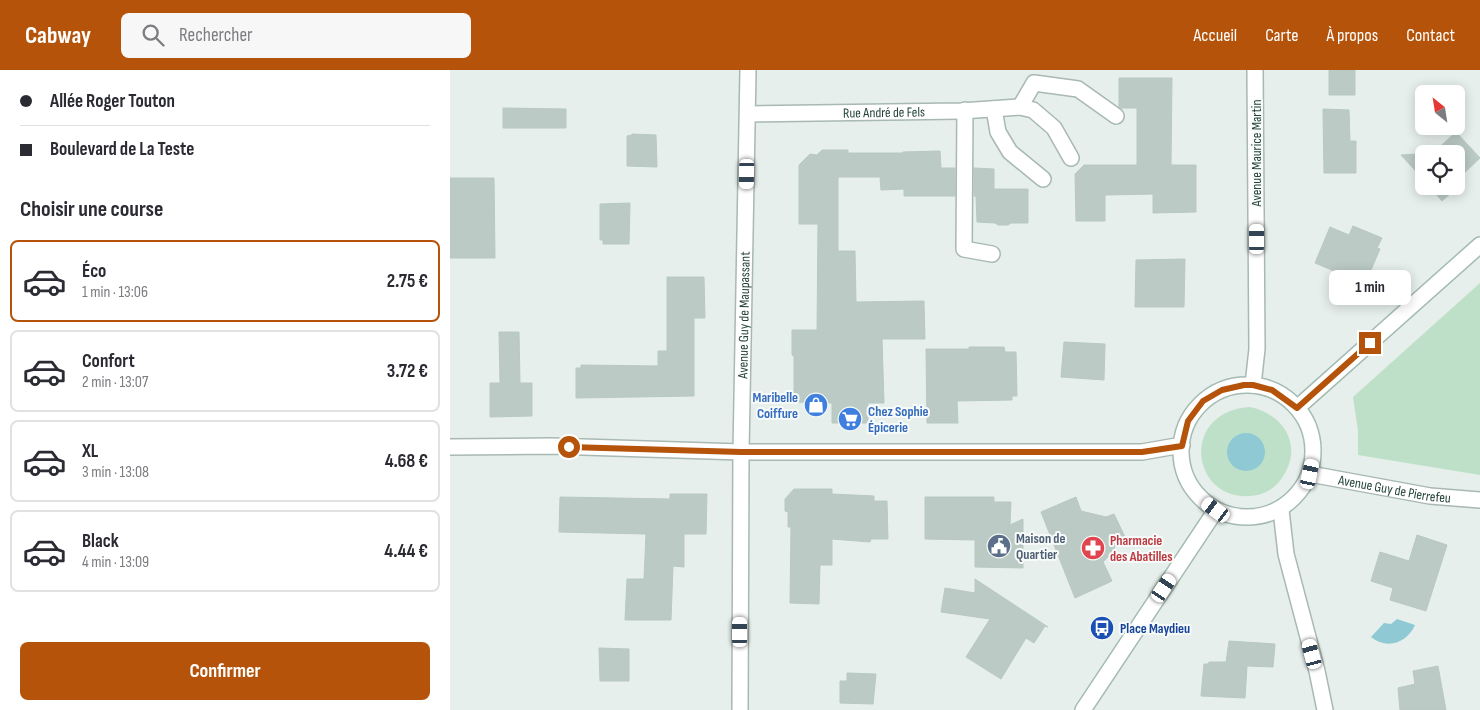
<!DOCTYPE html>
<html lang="fr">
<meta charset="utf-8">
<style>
body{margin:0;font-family:"Sofia Sans Condensed",sans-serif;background:#f7f7f7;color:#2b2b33;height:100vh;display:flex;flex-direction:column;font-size:19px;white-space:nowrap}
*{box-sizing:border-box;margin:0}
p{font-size:16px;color:#7c7c81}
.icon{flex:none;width:28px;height:28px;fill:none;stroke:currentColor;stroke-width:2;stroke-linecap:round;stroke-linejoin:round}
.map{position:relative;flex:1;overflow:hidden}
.sheet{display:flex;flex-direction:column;background:#fff;width:450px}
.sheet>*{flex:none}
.guide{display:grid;align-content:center;height:110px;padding:0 20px;background:#fff}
.needle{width:32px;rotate:330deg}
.buttons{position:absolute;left:965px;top:15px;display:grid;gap:10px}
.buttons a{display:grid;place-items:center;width:50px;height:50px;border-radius:8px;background:#fff;box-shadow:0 2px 12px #0003;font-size:25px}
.end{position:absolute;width:22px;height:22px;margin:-11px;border:6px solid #b45309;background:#fff;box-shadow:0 0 0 2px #fff}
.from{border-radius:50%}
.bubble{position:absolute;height:35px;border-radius:8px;background:#fff;box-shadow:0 2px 12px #0003;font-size:16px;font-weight:700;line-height:35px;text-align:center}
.car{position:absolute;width:15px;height:30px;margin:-15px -8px;border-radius:6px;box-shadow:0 0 4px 1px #0007;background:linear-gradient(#fff 24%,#345 0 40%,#fff 0 76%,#345 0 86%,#fff 0)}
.guide b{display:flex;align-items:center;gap:18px;height:48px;font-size:19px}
.guide b+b{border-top:1px solid #e1e1e2}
.guide i{width:12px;height:12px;background:#2b2b33}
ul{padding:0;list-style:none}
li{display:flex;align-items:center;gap:15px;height:82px;margin:0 10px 8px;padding:0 10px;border:2px solid #e1e1e2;border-radius:8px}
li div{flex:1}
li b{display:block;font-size:19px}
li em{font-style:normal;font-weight:700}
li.selected{border-color:#b45309}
li>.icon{width:45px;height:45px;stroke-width:1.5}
h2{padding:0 20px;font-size:22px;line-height:60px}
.action{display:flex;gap:10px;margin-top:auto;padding:10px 20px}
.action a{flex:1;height:58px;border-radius:8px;background:#b45309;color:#fff;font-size:20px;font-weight:700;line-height:58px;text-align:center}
header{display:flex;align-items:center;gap:30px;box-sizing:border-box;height:70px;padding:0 25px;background:#b45309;color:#fff}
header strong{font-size:24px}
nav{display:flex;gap:28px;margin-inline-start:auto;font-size:18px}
.search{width:350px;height:45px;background:#f7f7f7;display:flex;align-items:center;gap:12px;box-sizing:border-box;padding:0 18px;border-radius:8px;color:#7c7c81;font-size:19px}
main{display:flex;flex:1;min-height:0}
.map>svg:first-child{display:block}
.green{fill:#bfe0c8}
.water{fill:#8ec9d4}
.building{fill:#bbcac4;stroke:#b8c9c2}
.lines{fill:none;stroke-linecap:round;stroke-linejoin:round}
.service-casing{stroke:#a8b8b2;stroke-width:18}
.minor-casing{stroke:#a8b8b2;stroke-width:18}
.secondary-casing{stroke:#a4bbb3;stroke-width:18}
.service{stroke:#fff;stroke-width:15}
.minor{stroke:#fff;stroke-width:15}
.secondary{stroke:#fff;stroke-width:15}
.route{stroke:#b45309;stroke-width:6}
.labels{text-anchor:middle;stroke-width:4;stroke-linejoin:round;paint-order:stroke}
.street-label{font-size:14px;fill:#24423a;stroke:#f7fbf9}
.shop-label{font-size:14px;font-weight:bold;fill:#366cbe;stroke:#f7fbf9;text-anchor:end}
.service-label{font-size:14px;font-weight:bold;fill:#4e5e75;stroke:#f7fbf9;text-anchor:start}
.health-label{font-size:14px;font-weight:bold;fill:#be3a42;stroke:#f7fbf9;text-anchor:start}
.transit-label{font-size:14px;font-weight:bold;fill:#164399;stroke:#f7fbf9;text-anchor:start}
</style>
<header>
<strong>Cabway</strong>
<div class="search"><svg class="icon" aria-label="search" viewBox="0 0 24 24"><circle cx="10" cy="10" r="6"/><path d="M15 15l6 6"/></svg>Rechercher</div>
<nav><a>Accueil</a><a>Carte</a><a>À propos</a><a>Contact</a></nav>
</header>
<main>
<section class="sheet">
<div class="guide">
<b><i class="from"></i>Allée Roger Touton</b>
<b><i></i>Boulevard de La Teste</b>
</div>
<h2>Choisir une course</h2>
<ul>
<li class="selected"><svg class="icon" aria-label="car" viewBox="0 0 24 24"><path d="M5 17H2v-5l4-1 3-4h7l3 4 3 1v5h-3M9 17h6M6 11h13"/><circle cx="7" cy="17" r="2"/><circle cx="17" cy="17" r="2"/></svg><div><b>Éco</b><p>1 min · 13:06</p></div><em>2.75 €</em></li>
<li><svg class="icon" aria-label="car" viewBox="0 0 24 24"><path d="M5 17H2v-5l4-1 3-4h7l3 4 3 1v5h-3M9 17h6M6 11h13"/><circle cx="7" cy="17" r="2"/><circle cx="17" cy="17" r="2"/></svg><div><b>Confort</b><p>2 min · 13:07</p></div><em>3.72 €</em></li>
<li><svg class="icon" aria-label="car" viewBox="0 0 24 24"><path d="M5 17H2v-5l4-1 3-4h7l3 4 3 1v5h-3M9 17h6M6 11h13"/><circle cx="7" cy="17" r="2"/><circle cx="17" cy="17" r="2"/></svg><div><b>XL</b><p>3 min · 13:08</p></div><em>4.68 €</em></li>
<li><svg class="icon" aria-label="car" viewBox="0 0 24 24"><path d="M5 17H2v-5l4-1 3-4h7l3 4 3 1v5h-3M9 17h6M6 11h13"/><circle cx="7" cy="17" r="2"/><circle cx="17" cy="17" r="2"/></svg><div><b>Black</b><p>4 min · 13:09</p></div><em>4.44 €</em></li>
</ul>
<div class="action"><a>Confirmer</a></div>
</section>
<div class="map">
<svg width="1030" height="640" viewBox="0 0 1030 640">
<rect width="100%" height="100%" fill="#e6efeb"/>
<path class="green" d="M 1030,213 L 1030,405 L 908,385 L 908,361 L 903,327 Z
M 800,337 C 837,345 855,380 829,412 C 822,420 811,426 800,426 C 740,430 730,341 800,337 Z"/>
<path class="water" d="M777 382a19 19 0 1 1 38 0a19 19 0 1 1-38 0Z
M 947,549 L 965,555 C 957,573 937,580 921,567 L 934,553 L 941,554 Z"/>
<path class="building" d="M 879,0 L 905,0 L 905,25 L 879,25 Z
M 669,8 L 722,8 L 721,95 L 746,95 L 746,142 L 703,143 L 703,124 L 655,125 L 655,151 L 626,151 L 625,104 L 634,95 L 687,95 L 687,38 L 671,38 L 669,37 Z
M 53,38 L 116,39 L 116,58 L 53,58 Z
M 873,39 L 899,40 L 900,71 L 906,71 L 906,103 L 874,103 Z
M 1006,62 L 1030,88 L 1010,107 L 1013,112 L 992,131 L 979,116 L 1006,116 L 1006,84 L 974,84 L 974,110 L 951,85 L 983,83 Z
M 182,64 L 206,65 L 207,97 L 177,96 L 177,66 L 182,65 Z
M 372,80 L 398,80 L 398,83 L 453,83 L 453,82 L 490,81 L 491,98 L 505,98 L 505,126 L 454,126 L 454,119 L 431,120 L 430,107 L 388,107 L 388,181 L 405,181 L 406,232 L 474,231 L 475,269 L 432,269 L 434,333 L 418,333 L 418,353 L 382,353 L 382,333 L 344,332 L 344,286 L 342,285 L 342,260 L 367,260 L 368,154 L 349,154 L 349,95 L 360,84 L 367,85 Z
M 524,98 L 544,99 L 544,119 L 578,119 L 578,153 L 561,153 L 558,155 L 548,155 L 545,153 L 527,152 L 526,126 L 524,126 Z
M 0,108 L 44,108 L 45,188 L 0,188 Z
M 180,133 L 179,174 L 153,174 L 153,170 L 150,170 L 150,134 Z
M 903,156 L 932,168 L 927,178 L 930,179 L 915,214 L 865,193 L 880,157 L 899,165 Z
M 735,189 L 734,237 L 685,237 L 686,190 Z
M 217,207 L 254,207 L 255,248 L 244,248 L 244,326 L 126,328 L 126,298 L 131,298 L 131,295 L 208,296 L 208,281 L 217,281 Z
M 49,262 L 69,262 L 70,313 L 82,313 L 82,346 L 40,347 L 40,313 L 50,313 Z
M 614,272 L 655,274 L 654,310 L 611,307 Z
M 519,277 L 554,277 L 555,282 L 566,282 L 567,326 L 562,326 L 562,330 L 507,331 L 508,353 L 477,353 L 476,279 L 519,279 Z
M 344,419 L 382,419 L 382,424 L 424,426 L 424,431 L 437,431 L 438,469 L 421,469 L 420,472 L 382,469 L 382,495 L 370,495 L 369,534 L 340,533 L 341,457 L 338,457 L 338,442 L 335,441 L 335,429 Z
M 220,424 L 257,424 L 256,464 L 234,464 L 234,497 L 223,496 L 221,550 L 175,550 L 177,509 L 194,509 L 196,464 L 109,462 L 110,427 L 220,429 Z
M 475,427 L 544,427 L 544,432 L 561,432 L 560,455 L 573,449 L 573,498 L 525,497 L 525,470 L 475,469 Z
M 626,427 L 631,441 L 656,447 L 664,444 L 676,469 L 667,472 L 662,483 L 653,492 L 662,511 L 625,528 L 591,442 Z
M 967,465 L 997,475 L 976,541 L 940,530 L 943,518 L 921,511 L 930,482 L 959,491 Z
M 525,509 L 598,557 L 595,556 L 584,573 L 576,568 L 551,609 L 516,587 L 540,549 L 491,542 L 495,518 L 525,523 Z
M 779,571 L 825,574 L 823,597 L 797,596 L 795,628 L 751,626 L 754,594 L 758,594 L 759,592 L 776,592 Z
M 149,578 L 179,579 L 179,611 L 150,611 Z
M 988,596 L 996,640 L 950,640 L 948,618 L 965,614 L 963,601 Z
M 397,603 L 426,604 L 423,634 L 390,633 L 390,611 L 397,611 Z"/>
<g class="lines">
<g class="service-casing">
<path id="service" d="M 544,39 L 548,62 L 560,82 L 593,109
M 515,40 L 514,179 L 542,184
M 621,88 L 604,58 L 583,40 L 570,37 L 584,13 L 628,19 L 666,46"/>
</g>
<g class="minor-casing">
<g id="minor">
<path id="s1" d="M 298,44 L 511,41 L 570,37"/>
<path d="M 803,315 L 807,279 L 805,0"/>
<path d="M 0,377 L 101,376 L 291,382 L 692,382 L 732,375"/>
<path id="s2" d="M 860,404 L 980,426 L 1030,430"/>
<path d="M 831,440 L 836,484 L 867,601 L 875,640"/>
<path id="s3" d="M 290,640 L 291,382 L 298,0"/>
</g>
</g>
<g class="secondary-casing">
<path id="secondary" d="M731 381a66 66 0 1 1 132 0a66 66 0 1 1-132 0Z
M 847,338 L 1030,175
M 633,640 L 766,440"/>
</g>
<use href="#service" class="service"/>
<use href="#minor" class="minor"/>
<use href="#secondary" class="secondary"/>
</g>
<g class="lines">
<path class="route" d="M 119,377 L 291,382 L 692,382 L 732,376 L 738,351 L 753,331 L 772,320 L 794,315 L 803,315 L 822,320 L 847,338 L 920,273"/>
</g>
<defs>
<g id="shop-disc" transform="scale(1.25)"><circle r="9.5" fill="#3f7fe0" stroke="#f7fbf9"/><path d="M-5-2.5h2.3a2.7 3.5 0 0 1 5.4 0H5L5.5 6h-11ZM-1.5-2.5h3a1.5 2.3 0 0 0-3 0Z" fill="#fff"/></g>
<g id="supermarket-disc" transform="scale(1.25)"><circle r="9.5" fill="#3f7fe0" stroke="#f7fbf9"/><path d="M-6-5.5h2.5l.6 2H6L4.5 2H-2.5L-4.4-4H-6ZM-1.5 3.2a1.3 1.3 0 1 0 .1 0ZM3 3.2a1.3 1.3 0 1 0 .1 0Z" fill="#fff"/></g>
<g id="civic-disc" transform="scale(1.25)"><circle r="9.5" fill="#5c6f8a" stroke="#f7fbf9"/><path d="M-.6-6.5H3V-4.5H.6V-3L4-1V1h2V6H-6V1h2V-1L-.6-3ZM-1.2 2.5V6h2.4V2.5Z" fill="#fff"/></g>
<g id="pharmacy-disc" transform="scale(1.25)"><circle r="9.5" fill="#e0444e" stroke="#f7fbf9"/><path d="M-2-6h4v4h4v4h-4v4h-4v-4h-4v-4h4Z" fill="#fff"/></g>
<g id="bus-disc" transform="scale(1.25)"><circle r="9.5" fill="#1a4fb4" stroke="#f7fbf9"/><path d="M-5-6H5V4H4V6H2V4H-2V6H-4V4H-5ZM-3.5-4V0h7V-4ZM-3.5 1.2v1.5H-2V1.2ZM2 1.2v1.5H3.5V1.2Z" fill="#fff"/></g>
</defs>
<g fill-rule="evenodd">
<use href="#shop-disc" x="366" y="335"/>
<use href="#supermarket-disc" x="400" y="349"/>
<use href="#civic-disc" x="549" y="476"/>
<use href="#pharmacy-disc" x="643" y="478"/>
<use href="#bus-disc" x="652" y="558"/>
</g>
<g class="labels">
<g class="street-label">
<text dy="5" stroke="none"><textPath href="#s1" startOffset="136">Rue André de Fels</textPath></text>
<text transform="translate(806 83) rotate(-90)" y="5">Avenue Maurice Martin</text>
<text dy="5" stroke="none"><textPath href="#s3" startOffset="395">Avenue Guy de Maupassant</textPath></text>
<text dy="5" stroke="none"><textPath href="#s2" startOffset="86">Avenue Guy de Pierrefeu</textPath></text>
</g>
<g class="shop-label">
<text x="348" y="332">Maribelle<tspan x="348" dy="16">Coiffure</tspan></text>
<text x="418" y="346" text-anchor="start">Chez Sophie<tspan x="418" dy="16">Épicerie</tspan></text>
</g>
<g class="service-label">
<text x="566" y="473">Maison de<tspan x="566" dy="16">Quartier</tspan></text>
</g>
<g class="health-label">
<text x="660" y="475">Pharmacie<tspan x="660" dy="16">des Abatilles</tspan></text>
</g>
<g class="transit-label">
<text x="670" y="563">Place Maydieu</text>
</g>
</g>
</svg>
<div class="buttons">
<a><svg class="needle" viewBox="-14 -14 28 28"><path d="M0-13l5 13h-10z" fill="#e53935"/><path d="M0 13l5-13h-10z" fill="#7c7c81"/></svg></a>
<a><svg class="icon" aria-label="locate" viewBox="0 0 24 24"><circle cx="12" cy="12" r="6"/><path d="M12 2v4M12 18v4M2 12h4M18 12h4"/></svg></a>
</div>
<i class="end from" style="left:119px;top:377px"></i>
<i class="end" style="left:920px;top:273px"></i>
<div class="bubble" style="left:879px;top:200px;width:82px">1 min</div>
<i class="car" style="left:297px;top:104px;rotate:181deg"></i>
<i class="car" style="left:807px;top:169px;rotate:0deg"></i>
<i class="car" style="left:860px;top:404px;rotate:12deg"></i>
<i class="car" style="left:766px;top:440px;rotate:306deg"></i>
<i class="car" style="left:714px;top:518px;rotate:34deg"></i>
<i class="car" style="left:290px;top:562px;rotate:0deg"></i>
<i class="car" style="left:862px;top:584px;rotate:345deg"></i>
</div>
</main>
